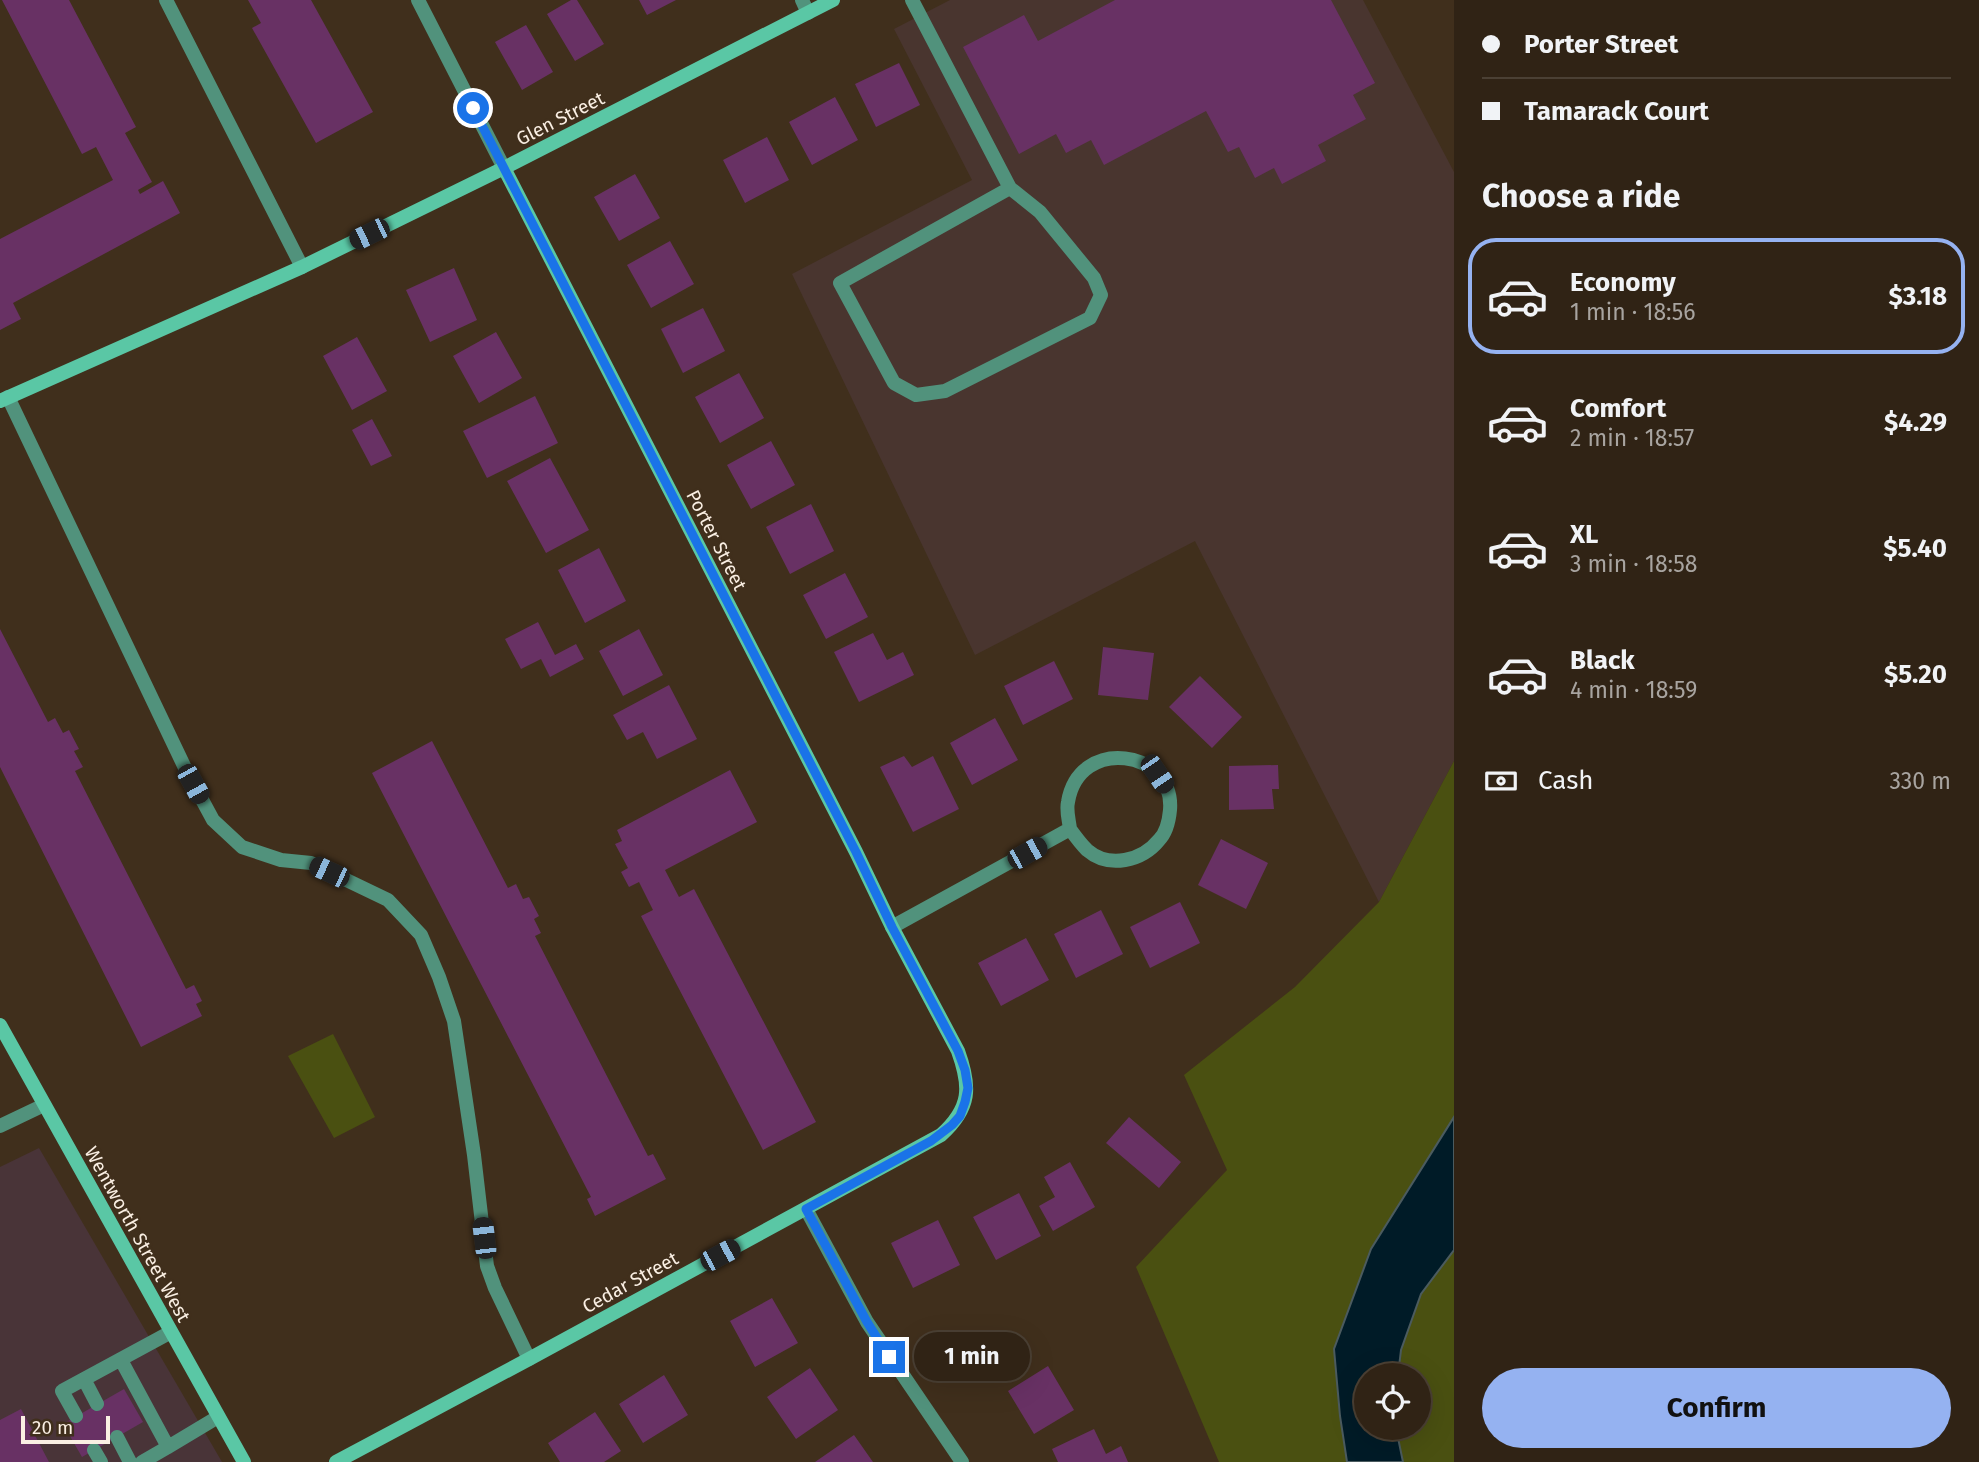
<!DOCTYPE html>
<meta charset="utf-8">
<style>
body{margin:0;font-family:"Fira Sans",sans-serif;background:#3c2f22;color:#f1f3f6;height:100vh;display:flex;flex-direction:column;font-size:26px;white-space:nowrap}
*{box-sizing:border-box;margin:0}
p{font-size:23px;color:#a8a4a0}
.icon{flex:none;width:38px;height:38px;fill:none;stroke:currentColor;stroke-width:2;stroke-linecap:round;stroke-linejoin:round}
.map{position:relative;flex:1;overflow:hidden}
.drawer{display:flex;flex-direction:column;background:#302315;width:525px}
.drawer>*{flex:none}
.hud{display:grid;align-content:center;height:154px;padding:0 28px;background:#302315}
.fabs{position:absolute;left:1354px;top:1363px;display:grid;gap:14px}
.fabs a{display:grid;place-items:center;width:77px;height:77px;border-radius:50%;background:#302315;box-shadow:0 7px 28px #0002,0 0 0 2px #4b4034;font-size:35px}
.scale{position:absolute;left:21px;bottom:18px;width:89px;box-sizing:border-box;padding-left:7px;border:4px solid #faefe3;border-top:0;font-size:19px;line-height:24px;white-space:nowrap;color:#faefe3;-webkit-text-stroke:5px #402f1c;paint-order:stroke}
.end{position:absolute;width:32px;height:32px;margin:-16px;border:9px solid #1a73e8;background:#fff;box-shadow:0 0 0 4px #fff}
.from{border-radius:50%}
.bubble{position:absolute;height:49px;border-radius:24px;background:#302315;box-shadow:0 7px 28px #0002,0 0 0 2px #4b4034;font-size:23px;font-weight:700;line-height:49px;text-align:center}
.car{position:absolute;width:21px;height:42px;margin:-21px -10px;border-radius:9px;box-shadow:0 0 5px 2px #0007;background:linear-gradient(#222 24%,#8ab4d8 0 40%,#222 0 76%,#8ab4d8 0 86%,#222 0)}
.hud b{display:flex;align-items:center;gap:24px;height:66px;font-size:26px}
.hud b+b{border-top:2px solid #4b4034}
.hud i{width:18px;height:18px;background:#f1f3f6}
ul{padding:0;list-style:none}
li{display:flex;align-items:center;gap:21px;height:116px;margin:0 14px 10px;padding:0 14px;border:4px solid transparent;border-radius:28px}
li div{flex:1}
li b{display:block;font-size:26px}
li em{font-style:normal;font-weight:700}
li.selected{border-color:#95b2f1}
li>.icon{width:63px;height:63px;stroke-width:1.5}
h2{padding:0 28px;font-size:32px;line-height:84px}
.pay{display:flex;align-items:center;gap:18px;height:77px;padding:0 28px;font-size:26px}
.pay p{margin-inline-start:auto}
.action{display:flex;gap:14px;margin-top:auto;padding:14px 28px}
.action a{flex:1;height:80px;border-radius:42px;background:#95b2f1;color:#111;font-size:28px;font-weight:700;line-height:80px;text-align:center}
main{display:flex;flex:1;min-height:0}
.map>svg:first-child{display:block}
.commercial{fill:#493438}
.education{fill:#49352f}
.green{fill:#4a5011;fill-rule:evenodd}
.water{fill:#001b27;stroke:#4b5b5f;stroke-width:2}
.building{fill:#683164}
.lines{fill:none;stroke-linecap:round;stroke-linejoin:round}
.lane{stroke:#51927c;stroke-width:14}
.street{stroke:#51927c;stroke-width:14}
.secondary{stroke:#5ac7a5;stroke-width:14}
.route{stroke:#1a73e8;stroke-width:9}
.labels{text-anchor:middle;stroke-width:5;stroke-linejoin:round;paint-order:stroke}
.street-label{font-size:19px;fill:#faefe3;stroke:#402f1c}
</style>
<main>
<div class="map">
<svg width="1454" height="1462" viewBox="0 0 1454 1462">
<rect width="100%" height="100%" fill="#402f1c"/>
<path class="commercial" d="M 39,1148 L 222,1462 L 0,1462 L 0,1167 Z"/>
<path class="education" d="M 950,0 L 1363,0 L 1454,172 L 1454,761 L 1379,902 L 1195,541 L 975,655 L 792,274 L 972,180 L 894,29 Z"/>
<path class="green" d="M 1454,761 L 1454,1462 L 1219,1462 L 1136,1267 L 1227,1170 L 1184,1075 L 1295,987 L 1379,902 ZM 1367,1376 L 1419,1376 L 1419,1428 L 1367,1428 Z
M 333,1034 L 375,1117 L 334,1138 L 288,1056 Z"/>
<path class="water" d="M 1454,1117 L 1454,1250 L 1421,1294 L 1401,1350 L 1398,1375 L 1367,1376 L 1367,1428 L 1396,1428 L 1403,1462 L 1347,1462 L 1340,1416 L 1334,1349 L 1371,1249 Z"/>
<path class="building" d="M 2,0 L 69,0 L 136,127 L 125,133 L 152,182 L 138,190 L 140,194 L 163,181 L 180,213 L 13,303 L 21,319 L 0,330 L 0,239 L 113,180 L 96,147 L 82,154 Z
M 248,0 L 311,0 L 373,112 L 316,143 L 252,28 L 261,23 Z
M 571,0 L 577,0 L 604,44 L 575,61 L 547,14 Z
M 639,0 L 676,0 L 647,15 Z
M 1115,0 L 1331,0 L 1375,83 L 1353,95 L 1366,119 L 1318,145 L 1326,161 L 1282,184 L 1274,168 L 1255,178 L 1239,147 L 1228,152 L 1206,111 L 1104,165 L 1091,140 L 1066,153 L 1056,134 L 1019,154 L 963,47 L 1024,15 L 1038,41 Z
M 526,25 L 553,72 L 522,90 L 495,42 Z
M 899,63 L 920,105 L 876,127 L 855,84 Z
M 835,97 L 858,140 L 812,165 L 789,122 Z
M 767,137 L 789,180 L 745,203 L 723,160 Z
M 635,174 L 660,218 L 619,241 L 594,197 Z
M 670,241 L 694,284 L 651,308 L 627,265 Z
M 454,268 L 477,320 L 430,342 L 406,290 Z
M 703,308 L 725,351 L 683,373 L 661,329 Z
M 496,332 L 522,378 L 479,403 L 453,356 Z
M 357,337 L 387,391 L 352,410 L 323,356 Z
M 739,373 L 764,418 L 720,443 L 695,397 Z
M 535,396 L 558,443 L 487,478 L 463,431 Z
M 372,419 L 392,456 L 371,466 L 352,430 Z
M 771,441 L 795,485 L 751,509 L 727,465 Z
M 550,458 L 589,530 L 546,553 L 507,481 Z
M 811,504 L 834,551 L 790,574 L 766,527 Z
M 599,548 L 626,601 L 585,623 L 558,570 Z
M 845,573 L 868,617 L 826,639 L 803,595 Z
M 538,622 L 555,655 L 576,644 L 584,659 L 550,677 L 541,659 L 521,669 L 505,639 Z
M 0,629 L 48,722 L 55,718 L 63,733 L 69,730 L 79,749 L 74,751 L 83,767 L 75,771 L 186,989 L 194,985 L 202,1001 L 196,1004 L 202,1016 L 141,1047 L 0,767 Z
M 639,629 L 663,675 L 623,696 L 599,651 Z
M 873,633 L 887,660 L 903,652 L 914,675 L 859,702 L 834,652 Z
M 1103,647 L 1154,653 L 1148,700 L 1098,695 Z
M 1054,661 L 1073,699 L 1023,725 L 1004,686 Z
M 1200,676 L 1242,717 L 1212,748 L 1169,707 Z
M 669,685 L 697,739 L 657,759 L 643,732 L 627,740 L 613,715 Z
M 995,718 L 1018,760 L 972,785 L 950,743 Z
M 432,741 L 508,888 L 516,884 L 523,899 L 529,897 L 539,916 L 534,919 L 541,933 L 535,936 L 648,1156 L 653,1154 L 666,1179 L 595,1216 L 587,1199 L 591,1197 L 372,773 Z
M 904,756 L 912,767 L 933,756 L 959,809 L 913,832 L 880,767 Z
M 1278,765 L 1279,789 L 1272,789 L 1274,809 L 1229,810 L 1229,766 Z
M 730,770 L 757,822 L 665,870 L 679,897 L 694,889 L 816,1122 L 763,1150 L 641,916 L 653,910 L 639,882 L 629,887 L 621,872 L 628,868 L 615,844 L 622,841 L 617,830 Z
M 1221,839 L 1268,863 L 1246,909 L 1198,885 Z
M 1180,902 L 1200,943 L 1150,968 L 1130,927 Z
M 1101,910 L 1123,954 L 1076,978 L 1054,934 Z
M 1026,938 L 1049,980 L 1001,1006 L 978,963 Z
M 1129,1117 L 1181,1162 L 1159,1188 L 1106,1143 Z
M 1070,1162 L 1095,1207 L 1053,1231 L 1039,1206 L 1055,1197 L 1044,1177 Z
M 1019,1193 L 1041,1236 L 996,1260 L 973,1217 Z
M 938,1220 L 960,1265 L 913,1288 L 891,1243 Z
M 772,1298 L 798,1343 L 755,1367 L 730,1321 Z
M 1048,1366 L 1074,1410 L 1034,1434 L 1008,1391 Z
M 810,1368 L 838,1410 L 796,1439 L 767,1397 Z
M 664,1375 L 688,1415 L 643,1443 L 619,1404 Z
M 124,1389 L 143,1422 L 82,1457 L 63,1424 Z
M 21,1409 L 49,1462 L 0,1462 L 0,1420 Z
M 595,1412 L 621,1451 L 604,1462 L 560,1462 L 548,1443 Z
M 1094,1429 L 1106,1454 L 1121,1446 L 1128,1462 L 1058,1462 L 1052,1449 Z
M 854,1435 L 873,1462 L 815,1462 Z"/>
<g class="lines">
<path class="lane" d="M 166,0 L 302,267
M 802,0 L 808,13
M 912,0 L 1010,188 L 1040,212 L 1094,278 L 1101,295 L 1090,318 L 945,391 L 916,395 L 894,383 L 840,283 L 1010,188
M 8,397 L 186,770 L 213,820 L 242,847 L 281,860 L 311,863 L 388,900 L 421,935 L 439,977 L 454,1021 L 474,1155 L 487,1266 L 495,1288 L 529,1359
M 0,1126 L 44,1105
M 121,1360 L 168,1447 L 218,1417
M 84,1379 L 97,1404
M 76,1416 L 62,1391 L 171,1332
M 117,1437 L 130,1462
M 94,1450 L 101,1462
M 142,1462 L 168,1447"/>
<path class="street" d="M 418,0 L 504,168
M 892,927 L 1070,829 C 1069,820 1066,811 1068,802 C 1079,735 1175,750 1170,810 C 1169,821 1167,832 1159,840 C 1142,861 1109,869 1087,850 C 1081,844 1075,836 1070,829
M 806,1209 L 867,1322 L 962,1462"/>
<path class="secondary" d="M 0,401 L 302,267 L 504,168 L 833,0
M 0,1025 L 244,1462
M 336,1462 L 529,1359 L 941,1135 C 971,1108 971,1087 958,1051 L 892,927 L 856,852 L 504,168"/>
</g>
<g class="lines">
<path class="route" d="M 473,108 L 856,852 L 892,927 L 958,1051 L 965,1070 L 968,1088 L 965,1102 L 960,1116 L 952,1125 L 931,1141 L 806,1209 L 867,1322 L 889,1357"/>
</g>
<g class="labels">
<g class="street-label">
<text transform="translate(560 118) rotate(-27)" y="7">Glen Street</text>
<text transform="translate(717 540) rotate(63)" y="7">Porter Street</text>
<text transform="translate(138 1234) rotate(61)" y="7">Wentworth Street West</text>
<text transform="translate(630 1282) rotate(-29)" y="7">Cedar Street</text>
</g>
</g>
</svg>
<div class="fabs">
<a><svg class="icon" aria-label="locate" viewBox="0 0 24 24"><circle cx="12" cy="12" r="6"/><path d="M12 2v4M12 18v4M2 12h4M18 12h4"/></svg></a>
</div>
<div class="scale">20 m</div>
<i class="end from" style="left:473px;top:108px"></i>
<i class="end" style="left:889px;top:1357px"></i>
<div class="bubble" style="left:914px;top:1332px;width:116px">1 min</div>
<i class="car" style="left:369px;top:234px;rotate:244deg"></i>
<i class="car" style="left:1157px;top:774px;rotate:146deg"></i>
<i class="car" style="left:193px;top:784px;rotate:151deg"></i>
<i class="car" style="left:1027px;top:853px;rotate:61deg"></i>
<i class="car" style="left:329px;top:872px;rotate:295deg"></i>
<i class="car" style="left:484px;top:1238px;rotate:353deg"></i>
<i class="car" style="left:720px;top:1255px;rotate:62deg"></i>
</div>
<section class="drawer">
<div class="hud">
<b><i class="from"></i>Porter Street</b>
<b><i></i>Tamarack Court</b>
</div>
<h2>Choose a ride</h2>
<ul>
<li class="selected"><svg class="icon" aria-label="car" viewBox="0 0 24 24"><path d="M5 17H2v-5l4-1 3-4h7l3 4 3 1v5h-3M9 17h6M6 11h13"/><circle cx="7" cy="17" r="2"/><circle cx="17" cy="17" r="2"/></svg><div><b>Economy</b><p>1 min · 18:56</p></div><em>$3.18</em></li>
<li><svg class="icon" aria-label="car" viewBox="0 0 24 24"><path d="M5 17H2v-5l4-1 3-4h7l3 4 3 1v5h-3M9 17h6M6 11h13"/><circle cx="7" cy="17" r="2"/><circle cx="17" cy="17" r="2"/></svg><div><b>Comfort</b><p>2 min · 18:57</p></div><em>$4.29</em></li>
<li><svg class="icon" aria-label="car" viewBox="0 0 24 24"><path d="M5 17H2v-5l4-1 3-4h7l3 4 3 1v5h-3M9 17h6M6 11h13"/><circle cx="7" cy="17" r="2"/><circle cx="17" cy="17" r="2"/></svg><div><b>XL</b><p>3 min · 18:58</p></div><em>$5.40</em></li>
<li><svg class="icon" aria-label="car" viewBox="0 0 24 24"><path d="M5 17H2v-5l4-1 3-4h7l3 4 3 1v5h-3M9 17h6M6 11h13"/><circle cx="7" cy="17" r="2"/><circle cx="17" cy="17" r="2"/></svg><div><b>Black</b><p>4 min · 18:59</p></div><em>$5.20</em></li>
</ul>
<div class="pay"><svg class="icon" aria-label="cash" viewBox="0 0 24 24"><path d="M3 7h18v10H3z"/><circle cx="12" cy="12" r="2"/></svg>Cash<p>330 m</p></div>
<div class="action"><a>Confirm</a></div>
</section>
</main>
